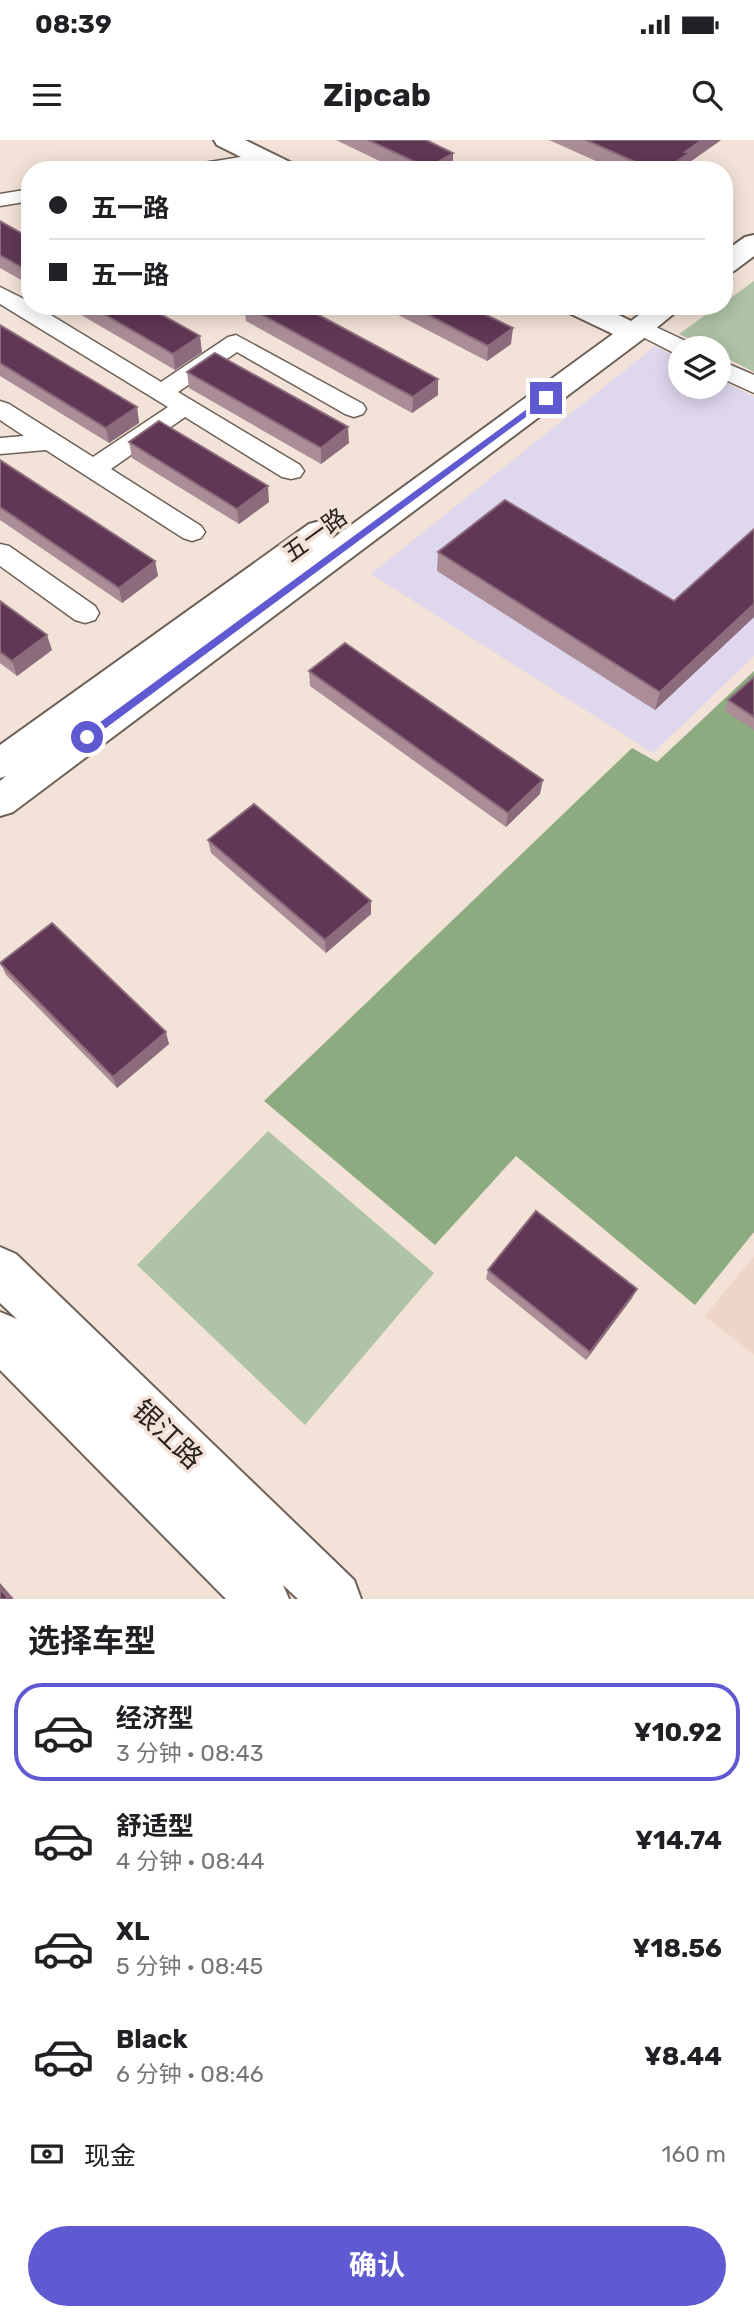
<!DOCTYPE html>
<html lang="zh">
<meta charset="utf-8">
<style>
body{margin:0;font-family:Rubik,"Noto Sans SC",sans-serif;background:#f6f6f6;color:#202124;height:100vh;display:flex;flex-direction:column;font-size:26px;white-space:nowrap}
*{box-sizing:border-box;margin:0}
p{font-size:23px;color:#757577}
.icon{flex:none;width:38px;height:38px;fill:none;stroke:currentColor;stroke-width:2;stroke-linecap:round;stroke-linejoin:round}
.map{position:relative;height:1459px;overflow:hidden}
.drawer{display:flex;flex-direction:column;background:#fff;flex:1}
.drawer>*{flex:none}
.guide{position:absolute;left:21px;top:21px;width:712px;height:154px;border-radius:28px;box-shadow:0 4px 18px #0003;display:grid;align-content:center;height:154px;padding:0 28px;background:#fff}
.tools{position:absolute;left:668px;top:196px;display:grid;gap:14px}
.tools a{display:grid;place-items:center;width:63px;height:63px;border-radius:50%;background:#fff;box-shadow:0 4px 18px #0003;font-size:35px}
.end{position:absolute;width:32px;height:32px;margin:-16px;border:9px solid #605ad2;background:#fff;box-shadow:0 0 0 4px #fff}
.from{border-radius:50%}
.guide b{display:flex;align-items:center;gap:24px;height:66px;font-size:26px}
.guide b+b{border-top:2px solid #e0e0e0}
.guide i{width:18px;height:18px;background:#202124}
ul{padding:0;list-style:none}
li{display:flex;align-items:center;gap:21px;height:98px;margin:0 14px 10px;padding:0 14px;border:4px solid transparent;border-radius:28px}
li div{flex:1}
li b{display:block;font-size:26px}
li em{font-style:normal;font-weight:700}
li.selected{border-color:#605ad2}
li>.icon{width:63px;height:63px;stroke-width:1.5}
h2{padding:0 28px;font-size:32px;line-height:84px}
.pay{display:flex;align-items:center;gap:18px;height:77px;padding:0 28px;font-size:26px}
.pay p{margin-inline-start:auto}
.action{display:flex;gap:14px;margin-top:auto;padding:14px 28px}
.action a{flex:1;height:80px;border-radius:42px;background:#605ad2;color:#fff;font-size:28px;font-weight:700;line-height:80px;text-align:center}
.status{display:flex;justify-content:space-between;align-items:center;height:49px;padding:0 35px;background:#fff;direction:ltr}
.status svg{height:19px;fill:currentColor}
header{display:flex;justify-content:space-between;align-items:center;height:91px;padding:0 28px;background:#fff;font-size:32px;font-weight:700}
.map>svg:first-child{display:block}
.built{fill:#edd5c7}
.medical{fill:#dfd7ed}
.green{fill:#afc3a6}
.forest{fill:#8dab80}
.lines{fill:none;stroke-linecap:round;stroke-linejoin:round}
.minor-casing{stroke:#6e6056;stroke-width:3}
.tertiary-casing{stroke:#6e6056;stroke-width:4}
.minor{fill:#fff;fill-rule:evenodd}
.tertiary{fill:#fff;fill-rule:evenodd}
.wall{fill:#aa8d96}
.shaded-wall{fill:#8c6b7c}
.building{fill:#603855;stroke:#8c6b7c;stroke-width:2}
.route{fill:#605ad2}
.labels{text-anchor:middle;stroke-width:7;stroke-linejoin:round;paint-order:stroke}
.street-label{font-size:24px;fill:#29231f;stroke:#f3e2d7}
.near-street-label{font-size:28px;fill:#29231f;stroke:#f3e2d7}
</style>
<div class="status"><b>08:39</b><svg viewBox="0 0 49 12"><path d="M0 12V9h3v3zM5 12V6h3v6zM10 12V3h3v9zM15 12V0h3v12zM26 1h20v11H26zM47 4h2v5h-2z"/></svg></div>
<header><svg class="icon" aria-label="menu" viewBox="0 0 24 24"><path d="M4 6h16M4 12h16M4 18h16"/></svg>Zipcab<svg class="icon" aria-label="search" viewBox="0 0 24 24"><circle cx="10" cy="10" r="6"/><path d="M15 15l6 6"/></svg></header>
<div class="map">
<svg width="754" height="1459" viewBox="0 0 754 1459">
<rect width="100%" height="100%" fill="#f3e2d7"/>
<path class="built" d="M 754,1116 L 754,1215 L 705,1176 Z"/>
<path class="medical" d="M 655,206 L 681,219 L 681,247 L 719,247 L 719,239 L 754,257 L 754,516 L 653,613 L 371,434 Z"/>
<path class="green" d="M 754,141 L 754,232 L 719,214 L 719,208 L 708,208 L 679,194 L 718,166 L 724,166 L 725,162 Z
M 268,991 L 434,1133 L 305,1285 L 137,1125 Z"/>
<path class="forest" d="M 754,531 L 754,1092 L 695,1165 L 516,1016 L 435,1105 L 264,961 L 632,608 L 657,622 Z"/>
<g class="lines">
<g class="minor-casing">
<path id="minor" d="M 265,13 L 272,15 L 275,19 L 272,23 L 236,30 L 187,30 L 190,26 L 197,24 Z
M 30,49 L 30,61 L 0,66 L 0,54 Z
M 0,147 L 30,162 L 30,166 L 36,166 L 161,242 L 228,197 L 236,195 L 363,264 L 366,269 L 363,274 L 354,277 L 345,274 L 237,212 L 178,252 L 300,325 L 304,331 L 300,337 L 291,339 L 282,337 L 185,277 L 111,329 L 201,386 L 205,392 L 201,398 L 192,401 L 183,398 L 46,310 L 0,314 L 0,298 L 24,296 L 0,280 L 0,261 L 9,264 L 93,317 L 168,267 L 0,164 Z
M 641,180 L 690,203 L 694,208 L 681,208 L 681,215 L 674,213 L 633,192 L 630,187 L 633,182 Z
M 719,220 L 754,235 L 754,253 L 719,237 Z
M 0,404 L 9,406 L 95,466 L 99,473 L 95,480 L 85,483 L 75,480 L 0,426 Z"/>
</g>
<g class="tertiary-casing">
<path id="tertiary" d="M 214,0 L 245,0 L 296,25 L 299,30 L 267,30 L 217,5 Z
M 754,95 L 754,116 L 734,131 L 724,133 L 724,112 L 745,97 Z
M 563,166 L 600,166 L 631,181 L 651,166 L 683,166 L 643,199 L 13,672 L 0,676 L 0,641 L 6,636 L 0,638 L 0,605 L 309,384 L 320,381 L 331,384 L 336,392 L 332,399 L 613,194 L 567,172 Z
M 0,1107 L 16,1114 L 354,1440 L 361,1459 L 298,1459 L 283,1445 L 289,1459 L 226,1459 L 0,1230 L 0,1172 L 17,1179 L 0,1163 Z"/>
</g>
<use href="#minor" class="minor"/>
<use href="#tertiary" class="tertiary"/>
</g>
<path class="wall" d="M 336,0 L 426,0 L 453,13 L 453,28 L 450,30 L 398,30 Z
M 549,0 L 721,0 L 687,24 L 685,30 L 616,30 Z
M 0,81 L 30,98 L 30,145 L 0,128 Z
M 66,166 L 146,166 L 202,212 L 175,230 Z
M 233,166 L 302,166 L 438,255 L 412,273 L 246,181 L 245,173 Z
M 381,166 L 468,166 L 511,204 L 487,221 Z
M 0,185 L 137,267 L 139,283 L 109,303 L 0,236 Z
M 187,232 L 349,303 L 321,324 L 189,248 Z
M 129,302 L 269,362 L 239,384 L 132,318 Z
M 0,320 L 155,421 L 158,436 L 122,463 L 0,380 Z
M 754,389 L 754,477 L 655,570 L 437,431 L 438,412 L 674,461 Z
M 0,461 L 52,510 L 17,536 L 0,523 Z
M 309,531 L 540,654 L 506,687 L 310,546 Z
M 754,537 L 754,590 L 725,571 L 728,560 Z
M 208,700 L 371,761 L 371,774 L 326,813 L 211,713 Z
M 0,822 L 169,904 L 117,948 L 6,835 Z
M 488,1130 L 632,1158 L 586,1220 L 486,1139 Z"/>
<path class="shaded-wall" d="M 702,0 L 721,0 L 687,24 L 685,30 L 665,30 L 685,12 Z
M 453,13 L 453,28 L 450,30 L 428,30 L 428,28 Z
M 513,188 L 511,204 L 487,221 L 488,206 Z
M 200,196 L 202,212 L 175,230 L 173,214 Z
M 438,239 L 438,255 L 412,273 L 413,257 Z
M 137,267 L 139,283 L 109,303 L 106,288 Z
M 348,287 L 349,303 L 321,324 L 321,308 Z
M 268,346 L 269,362 L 239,384 L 237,369 Z
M 155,421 L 158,436 L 122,463 L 119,448 Z
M 754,464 L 754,477 L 655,570 L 660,552 Z
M 47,495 L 52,510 L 17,536 L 12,521 Z
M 543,640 L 540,654 L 506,687 L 508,673 Z
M 371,761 L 371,774 L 326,813 L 325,800 Z
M 166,892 L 169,904 L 117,948 L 113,937 Z
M 637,1149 L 632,1158 L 586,1220 L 590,1212 Z
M 0,1443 L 14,1459 L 9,1459 L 0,1449 Z"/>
<path class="building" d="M 368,0 L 426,0 L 453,13 L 428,28 Z
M 586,0 L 702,0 L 685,12 L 689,13 L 665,30 L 653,30 Z
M 0,81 L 30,98 L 30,132 L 0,115 Z
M 90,166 L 146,166 L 200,196 L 173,214 Z
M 246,166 L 302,166 L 438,239 L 413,257 Z
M 411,166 L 468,166 L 513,188 L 488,206 Z
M 0,185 L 137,267 L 106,288 L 0,223 Z
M 215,213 L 348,287 L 321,308 L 187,232 Z
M 159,281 L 268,346 L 237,369 L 129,302 Z
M 0,320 L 155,421 L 119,448 L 0,367 Z
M 505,360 L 674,461 L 754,389 L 754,464 L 660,552 L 438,412 Z
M 0,461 L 47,495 L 12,521 L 0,512 Z
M 345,503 L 543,640 L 508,673 L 309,531 Z
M 754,537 L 754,577 L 728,560 Z
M 254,664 L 371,761 L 325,800 L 208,700 Z
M 52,783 L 166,892 L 113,937 L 0,823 Z
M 536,1071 L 637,1149 L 590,1212 L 488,1130 Z
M 0,1449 L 9,1459 L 0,1459 Z"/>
<path class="route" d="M 546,255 L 549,256 L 549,260 L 91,599 L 84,599 L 84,594 Z"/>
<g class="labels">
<g class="street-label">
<text transform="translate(315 395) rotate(-36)" y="8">五一路</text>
</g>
<g class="near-street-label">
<text transform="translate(168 1294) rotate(44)" y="10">银江路</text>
</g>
</g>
</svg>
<div class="tools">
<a><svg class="icon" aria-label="layers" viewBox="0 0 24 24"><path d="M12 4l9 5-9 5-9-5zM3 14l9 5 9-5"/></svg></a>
</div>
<i class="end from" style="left:87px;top:597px"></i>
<i class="end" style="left:546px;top:258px"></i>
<div class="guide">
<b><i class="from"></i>五一路</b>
<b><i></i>五一路</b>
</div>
</div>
<section class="drawer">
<h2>选择车型</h2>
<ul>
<li class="selected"><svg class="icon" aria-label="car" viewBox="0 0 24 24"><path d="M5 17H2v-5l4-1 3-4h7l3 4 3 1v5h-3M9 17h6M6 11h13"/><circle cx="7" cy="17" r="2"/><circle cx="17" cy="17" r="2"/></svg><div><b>经济型</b><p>3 分钟 · 08:43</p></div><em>¥10.92</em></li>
<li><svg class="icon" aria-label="car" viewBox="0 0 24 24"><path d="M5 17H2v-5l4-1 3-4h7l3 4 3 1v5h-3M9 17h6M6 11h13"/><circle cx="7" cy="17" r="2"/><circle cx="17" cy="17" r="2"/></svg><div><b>舒适型</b><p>4 分钟 · 08:44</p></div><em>¥14.74</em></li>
<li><svg class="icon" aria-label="car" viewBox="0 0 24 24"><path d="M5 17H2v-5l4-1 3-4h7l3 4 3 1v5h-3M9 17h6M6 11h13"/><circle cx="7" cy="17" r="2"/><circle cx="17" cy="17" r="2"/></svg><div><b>XL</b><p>5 分钟 · 08:45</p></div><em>¥18.56</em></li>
<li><svg class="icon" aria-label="car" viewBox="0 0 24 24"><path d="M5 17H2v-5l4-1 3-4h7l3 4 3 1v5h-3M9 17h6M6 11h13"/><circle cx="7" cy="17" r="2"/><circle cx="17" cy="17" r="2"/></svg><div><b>Black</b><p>6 分钟 · 08:46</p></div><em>¥8.44</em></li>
</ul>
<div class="pay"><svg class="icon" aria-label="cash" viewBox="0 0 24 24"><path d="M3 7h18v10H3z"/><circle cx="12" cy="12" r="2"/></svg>现金<p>160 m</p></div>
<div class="action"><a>确认</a></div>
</section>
